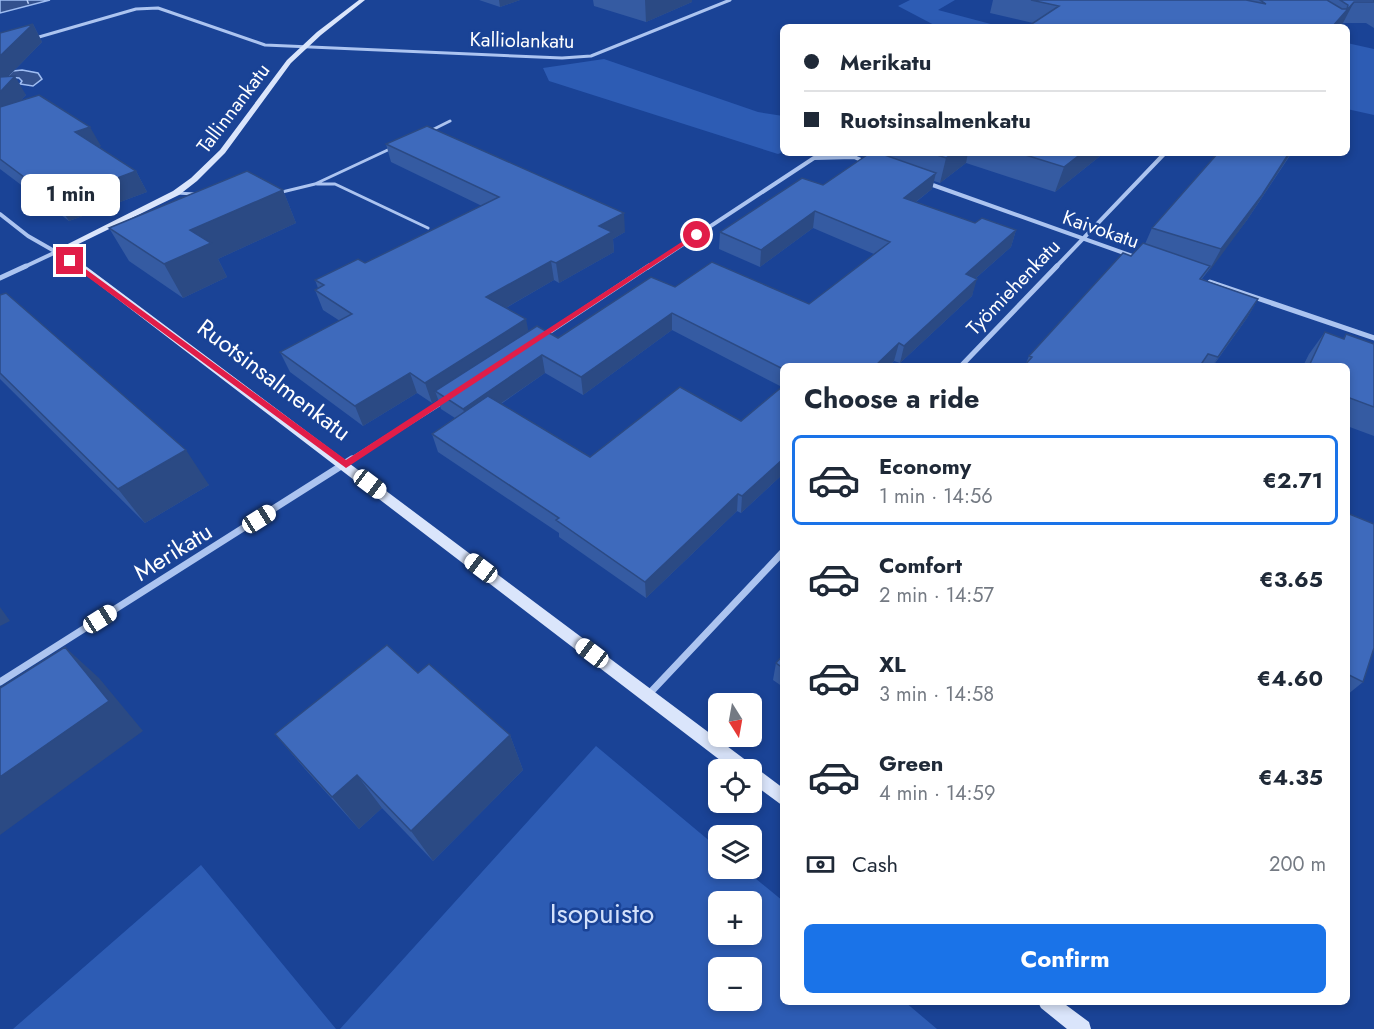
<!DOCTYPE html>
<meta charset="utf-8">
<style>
body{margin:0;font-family:Jost,sans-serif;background:#f2f2f3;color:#1f2937;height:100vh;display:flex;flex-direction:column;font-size:22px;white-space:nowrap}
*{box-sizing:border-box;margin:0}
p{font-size:20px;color:#747a83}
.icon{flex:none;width:33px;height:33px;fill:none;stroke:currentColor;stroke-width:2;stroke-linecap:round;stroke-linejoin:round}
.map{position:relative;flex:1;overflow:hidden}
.sheet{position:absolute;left:780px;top:363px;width:570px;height:642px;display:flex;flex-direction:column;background:#fff;border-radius:9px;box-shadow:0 3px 9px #0003}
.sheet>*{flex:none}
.top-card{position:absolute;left:780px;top:24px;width:570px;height:132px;border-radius:9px;box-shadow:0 3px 9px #0003;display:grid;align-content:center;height:132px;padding:0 24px;background:#fff}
.needle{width:39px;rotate:169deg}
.tools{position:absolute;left:708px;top:693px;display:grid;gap:12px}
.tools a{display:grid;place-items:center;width:54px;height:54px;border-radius:9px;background:#fff;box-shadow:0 3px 9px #0003;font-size:30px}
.end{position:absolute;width:27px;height:27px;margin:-14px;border:8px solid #e11d48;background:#fff;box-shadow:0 0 0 3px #fff}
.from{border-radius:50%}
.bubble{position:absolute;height:42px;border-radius:9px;background:#fff;box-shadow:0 3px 9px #0003;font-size:20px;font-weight:700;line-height:42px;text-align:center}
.car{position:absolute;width:18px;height:36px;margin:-18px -9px;border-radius:8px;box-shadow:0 0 4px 2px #0007;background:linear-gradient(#fff 24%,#345 0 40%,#fff 0 76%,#345 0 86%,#fff 0)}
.top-card b{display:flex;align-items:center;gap:21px;height:57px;font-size:22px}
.top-card b+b{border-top:2px solid #e0e1e3}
.top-card i{width:15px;height:15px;background:#1f2937}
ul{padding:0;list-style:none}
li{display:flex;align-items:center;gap:18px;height:90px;margin:0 12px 9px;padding:0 12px;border:3px solid transparent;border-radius:9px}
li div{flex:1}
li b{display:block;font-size:22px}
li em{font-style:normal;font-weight:700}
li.active{border-color:#1a73e8}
li>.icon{width:54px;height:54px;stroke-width:1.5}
h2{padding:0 24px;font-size:27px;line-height:72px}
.pay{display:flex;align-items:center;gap:15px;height:66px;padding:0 24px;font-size:22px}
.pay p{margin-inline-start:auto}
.action{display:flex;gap:12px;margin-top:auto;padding:12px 24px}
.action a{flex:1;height:69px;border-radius:9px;background:#1a73e8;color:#fff;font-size:24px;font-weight:700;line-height:69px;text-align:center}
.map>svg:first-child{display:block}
.green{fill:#2d5cb4;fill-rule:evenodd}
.water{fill:#33518e;stroke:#9fbdf2;stroke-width:1.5}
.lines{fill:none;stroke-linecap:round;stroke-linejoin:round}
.ferry{stroke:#b9cff7;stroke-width:1.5;stroke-dasharray:4 3;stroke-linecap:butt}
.lane{stroke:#acc4f0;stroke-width:3}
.street-far3{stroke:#acc4f0;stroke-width:3}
.street-far2{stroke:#acc4f0;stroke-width:4}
.street-far1{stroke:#acc4f0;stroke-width:5}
.street{stroke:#acc4f0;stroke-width:7}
.secondary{fill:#dae5fb;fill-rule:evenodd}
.wall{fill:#355ba2;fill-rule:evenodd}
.shaded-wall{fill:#2b4a84}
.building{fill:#3e6abc;stroke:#2b4a84;stroke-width:1.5}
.route{fill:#e11d48}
.labels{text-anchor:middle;stroke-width:5;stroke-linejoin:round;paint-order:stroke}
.far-street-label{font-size:20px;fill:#fff;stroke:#1a4396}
.street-label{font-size:24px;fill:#fff;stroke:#1a4396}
.near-park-label{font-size:28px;fill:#d3e1fb;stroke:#1a4396}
</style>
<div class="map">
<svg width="1374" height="1029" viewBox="0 0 1374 1029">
<rect width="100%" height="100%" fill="#1a4396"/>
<path class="green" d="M 910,0 L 955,0 L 938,10 L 1002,27 L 938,27 L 898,6 Z
M 1347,43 L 1374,49 L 1374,115 L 1347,109 Z
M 604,59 L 758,112 L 783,116 L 783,152 L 778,154 L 549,81 L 543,68 Z
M 596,746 L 718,848 L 718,868 L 744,869 L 783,901 L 783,1002 L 905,1002 L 937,1029 L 340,1029 ZM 718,902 L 752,902 L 752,934 L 718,934 ZM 718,968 L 752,968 L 752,1000 L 718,1000 Z
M 201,865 L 336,1029 L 13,1029 Z"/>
<path class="water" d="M 0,0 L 50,0 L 0,13 Z
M 22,70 L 38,73 L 42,79 L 33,86 L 20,84 L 22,81 L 19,78 L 7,77 L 13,71 Z"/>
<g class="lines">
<path class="ferry" d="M 27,0 L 29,5"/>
<path class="lane" d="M 430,131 L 450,121
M 317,184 L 335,184 L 428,228
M 176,193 L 195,194
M 278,193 L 315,184 L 392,148"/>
<path class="street-far3" d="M 32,39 L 136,9 L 158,8 L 265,45 L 562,58 L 591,56 L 730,0"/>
<path class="street-far2" d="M 927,183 L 1138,258
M 0,214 L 28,236 L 56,252
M 22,268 L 56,252
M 647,268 L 814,158 L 854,157 L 866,162
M 1055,268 L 1165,153"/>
<path class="street-far1" d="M 0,278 L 26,266
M 1210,282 L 1374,338
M 543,336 L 649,266
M 961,366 L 1057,266
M 349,461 L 444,401"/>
<path class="street" d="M 0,682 L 352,459
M 648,695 L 783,552"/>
<path class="secondary" d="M 359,0 L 365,0 L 321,35 L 291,63 L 225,153 L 197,181 L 179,195 L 62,252 L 87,267 L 783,788 L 783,806 L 752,783 L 752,770 L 733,770 L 81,271 L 52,252 L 173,191 L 191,178 L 220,150 L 287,60 L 317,32 Z
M 1038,1002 L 1062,1002 L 1089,1022 L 1091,1029 L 1067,1029 L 1041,1008 Z"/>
</g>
<path class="wall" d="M 479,0 L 520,0 L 500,7 Z
M 593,0 L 692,0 L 692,2 L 646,22 L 594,6 Z
M 993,0 L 1374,0 L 1374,28 L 1366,23 L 1033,23 L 990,13 Z
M 33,24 L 42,42 L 8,77 L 26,95 L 21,100 L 101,146 L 98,147 L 136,171 L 147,192 L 69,221 L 0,169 L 0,33 Z
M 386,144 L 625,232 L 613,239 L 614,252 L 559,283 L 554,280 L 506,308 L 529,332 L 558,338 L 675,287 L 809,304 L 874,254 L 813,228 L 760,267 L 719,249 L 720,232 L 823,185 L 880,153 L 1104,153 L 1055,192 L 966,163 L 940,183 L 934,181 L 932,189 L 916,202 L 975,223 L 1016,230 L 1011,247 L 976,278 L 972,296 L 900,363 L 894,361 L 889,366 L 783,366 L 783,474 L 741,513 L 737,511 L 646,598 L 559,537 L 559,533 L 438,452 L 432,434 L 455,418 L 441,409 L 438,399 L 432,403 L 417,393 L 363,426 L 290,372 L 280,352 L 340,321 L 323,310 L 315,290 L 318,288 L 315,280 L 365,263 L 482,206 L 391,162 ZM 672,330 L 782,387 L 741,421 L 590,457 L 501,404 L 545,373 L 583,395 Z
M 1218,153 L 1301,153 L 1300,155 L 1291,154 L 1247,220 L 1202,279 L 1258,299 L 1247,318 L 1213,366 L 1025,366 L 1029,356 L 1145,244 L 1152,228 Z
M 283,190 L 296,223 L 218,259 L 227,277 L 183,298 L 129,261 L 109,228 Z
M 0,295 L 209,485 L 145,523 L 0,379 Z
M 1325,332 L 1343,339 L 1346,334 L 1374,344 L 1374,436 L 1347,426 L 1347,366 L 1303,366 L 1309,354 Z
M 1347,513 L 1363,682 L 1347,695 Z
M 783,655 L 783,687 L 773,680 L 776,663 Z
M 418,673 L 510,735 L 523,770 L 433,861 L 382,808 L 359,829 L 305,769 L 275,734 Z"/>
<path class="shaded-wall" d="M 499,0 L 520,0 L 500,7 Z
M 645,0 L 692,0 L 692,2 L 646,22 Z
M 1354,2 L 1343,23 L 1339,27 L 1332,27 Z
M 33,24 L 42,42 L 0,85 L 0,56 Z
M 15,76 L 26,95 L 0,123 L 0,92 Z
M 90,127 L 101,146 L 86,151 L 75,132 Z
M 953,153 L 968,153 L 966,163 L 940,183 L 946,158 Z
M 1082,153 L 1104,153 L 1055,192 L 1064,167 Z
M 1289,153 L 1291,153 L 1247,220 L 1206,276 L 1221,249 Z
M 136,171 L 147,192 L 69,221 L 56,201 Z
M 936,173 L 932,189 L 900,214 L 904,198 Z
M 283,190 L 296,223 L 218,259 L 227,277 L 183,298 L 164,264 L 190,230 Z
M 815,211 L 813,228 L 760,267 L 761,250 Z
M 624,213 L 625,232 L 613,239 L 614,252 L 559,283 L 556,263 L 599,226 Z
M 1016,230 L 1011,247 L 960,292 L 966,274 Z
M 551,261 L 554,280 L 490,317 L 486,297 Z
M 977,279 L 972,296 L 900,363 L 904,346 Z
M 1258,299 L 1247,318 L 1212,366 L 1218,357 Z
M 672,313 L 672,330 L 583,395 L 581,377 Z
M 526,319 L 530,339 L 435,391 L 438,399 L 432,403 L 425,383 Z
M 899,343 L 894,361 L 889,366 L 875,366 Z
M 542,355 L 545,373 L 468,426 L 463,409 Z
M 410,373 L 417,393 L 363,426 L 355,406 Z
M 186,450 L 209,485 L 145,523 L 118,489 Z
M 783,459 L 783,474 L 741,513 L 742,496 Z
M 738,494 L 737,511 L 646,598 L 645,582 Z
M 0,607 L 10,621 L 0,626 Z
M 65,647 L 99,678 L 143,731 L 0,835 L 0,777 Z
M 510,735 L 523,770 L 433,861 L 411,831 Z
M 357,775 L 382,808 L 359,829 L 332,797 Z"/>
<path class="building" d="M 1031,0 L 1246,0 L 1266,4 L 1260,0 L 1327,0 L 1342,9 L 1347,9 L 1348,5 L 1340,0 L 1374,0 L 1374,2 L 1354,2 L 1332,27 L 1027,27 L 1059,6 Z
M 33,24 L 0,56 L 0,33 Z
M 15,76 L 0,92 L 0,77 Z
M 39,95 L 90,127 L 75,132 L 136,171 L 56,201 L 0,159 L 0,107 Z
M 427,126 L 624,213 L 599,226 L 612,232 L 556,263 L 551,261 L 486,297 L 526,319 L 425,383 L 410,373 L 355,406 L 280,352 L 352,314 L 315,290 L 324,285 L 315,280 L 358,259 L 365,263 L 499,197 L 386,144 Z
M 870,153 L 879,153 L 936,173 L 904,198 L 975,223 L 982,218 L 1016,230 L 966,274 L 977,279 L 904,346 L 899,343 L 875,366 L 783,366 L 783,369 L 672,313 L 581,377 L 542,355 L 463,409 L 435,391 L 537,326 L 558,338 L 651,277 L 675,287 L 712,262 L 809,304 L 890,242 L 815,211 L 761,250 L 720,232 L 802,178 L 823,185 Z
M 931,153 L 953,153 L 946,158 Z
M 1019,153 L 1082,153 L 1064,167 Z
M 1218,153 L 1289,153 L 1262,195 L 1221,249 L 1152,228 Z
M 247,171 L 283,190 L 190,230 L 211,243 L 164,264 L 109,228 Z
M 1143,243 L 1210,266 L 1200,279 L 1258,299 L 1218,357 L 1208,354 L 1200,366 L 1024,366 L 1032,357 L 1029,356 L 1123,253 L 1131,256 Z
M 6,293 L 186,450 L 118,489 L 0,373 L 0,295 Z
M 1325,332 L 1344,339 L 1346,334 L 1374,344 L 1374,407 L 1347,397 L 1347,366 L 1309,366 Z
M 783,386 L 783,459 L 742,496 L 738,494 L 645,582 L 556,520 L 559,518 L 432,434 L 488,396 L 590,457 L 680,387 L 741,421 Z
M 1347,513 L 1374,524 L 1374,648 L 1363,682 L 1347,674 Z
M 387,645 L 418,673 L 429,664 L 510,735 L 411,831 L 357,775 L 332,797 L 275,734 Z
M 65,647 L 109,701 L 0,777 L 0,688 Z
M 783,655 L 783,668 L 776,663 Z"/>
<path class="route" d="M 694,234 L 700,235 L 346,468 L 66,261 L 72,259 L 346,460 Z"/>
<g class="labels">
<g class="far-street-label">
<text transform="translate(522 40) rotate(1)" y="7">Kalliolankatu</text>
<text transform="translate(233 108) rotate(-53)" y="7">Tallinnankatu</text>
<text transform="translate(1101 229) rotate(19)" y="7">Kaivokatu</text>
<text transform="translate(1013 287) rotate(-46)" y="7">Työmiehenkatu</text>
</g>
<g class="street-label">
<text transform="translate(274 380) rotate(37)" y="8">Ruotsinsalmenkatu</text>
<text transform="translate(173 552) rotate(-32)" y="8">Merikatu</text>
</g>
<g class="near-park-label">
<text x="602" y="923">Isopuisto</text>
</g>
</g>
</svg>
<div class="tools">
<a><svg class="needle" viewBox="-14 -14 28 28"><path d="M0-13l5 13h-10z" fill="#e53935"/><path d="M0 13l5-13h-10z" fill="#747a83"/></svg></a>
<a><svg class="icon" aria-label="locate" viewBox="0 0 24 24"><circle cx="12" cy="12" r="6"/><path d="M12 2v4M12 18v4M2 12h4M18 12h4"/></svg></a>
<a><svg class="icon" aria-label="layers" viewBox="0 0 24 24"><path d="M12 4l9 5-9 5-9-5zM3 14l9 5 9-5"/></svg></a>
<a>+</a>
<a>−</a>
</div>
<i class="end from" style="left:697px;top:235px"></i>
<i class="end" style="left:70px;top:261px"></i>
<div class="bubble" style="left:21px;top:174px;width:99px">1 min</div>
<i class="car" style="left:370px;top:484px;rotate:127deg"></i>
<i class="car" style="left:259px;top:519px;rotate:58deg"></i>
<i class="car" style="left:481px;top:568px;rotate:307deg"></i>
<i class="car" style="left:100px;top:619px;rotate:58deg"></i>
<i class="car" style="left:592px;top:653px;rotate:307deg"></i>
<div class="top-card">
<b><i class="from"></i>Merikatu</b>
<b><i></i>Ruotsinsalmenkatu</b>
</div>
<section class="sheet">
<h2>Choose a ride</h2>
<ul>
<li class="active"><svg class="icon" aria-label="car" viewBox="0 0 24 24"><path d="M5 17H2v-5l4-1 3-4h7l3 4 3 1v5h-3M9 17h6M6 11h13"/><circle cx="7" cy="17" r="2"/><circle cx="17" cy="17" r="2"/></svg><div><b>Economy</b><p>1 min · 14:56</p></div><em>€2.71</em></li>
<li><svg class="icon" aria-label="car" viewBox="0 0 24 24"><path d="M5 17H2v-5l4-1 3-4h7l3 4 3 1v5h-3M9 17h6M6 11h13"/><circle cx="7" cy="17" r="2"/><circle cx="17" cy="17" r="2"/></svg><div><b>Comfort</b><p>2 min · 14:57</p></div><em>€3.65</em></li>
<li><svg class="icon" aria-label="car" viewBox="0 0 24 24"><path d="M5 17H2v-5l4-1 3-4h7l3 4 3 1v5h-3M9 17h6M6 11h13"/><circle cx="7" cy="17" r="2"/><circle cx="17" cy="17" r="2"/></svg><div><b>XL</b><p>3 min · 14:58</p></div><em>€4.60</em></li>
<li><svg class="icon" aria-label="car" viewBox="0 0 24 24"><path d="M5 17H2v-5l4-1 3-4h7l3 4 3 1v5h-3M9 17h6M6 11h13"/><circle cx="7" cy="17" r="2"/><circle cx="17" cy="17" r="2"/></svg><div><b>Green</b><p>4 min · 14:59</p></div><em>€4.35</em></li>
</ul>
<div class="pay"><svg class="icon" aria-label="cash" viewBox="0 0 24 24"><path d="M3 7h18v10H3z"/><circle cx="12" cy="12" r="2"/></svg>Cash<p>200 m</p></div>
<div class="action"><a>Confirm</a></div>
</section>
</div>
